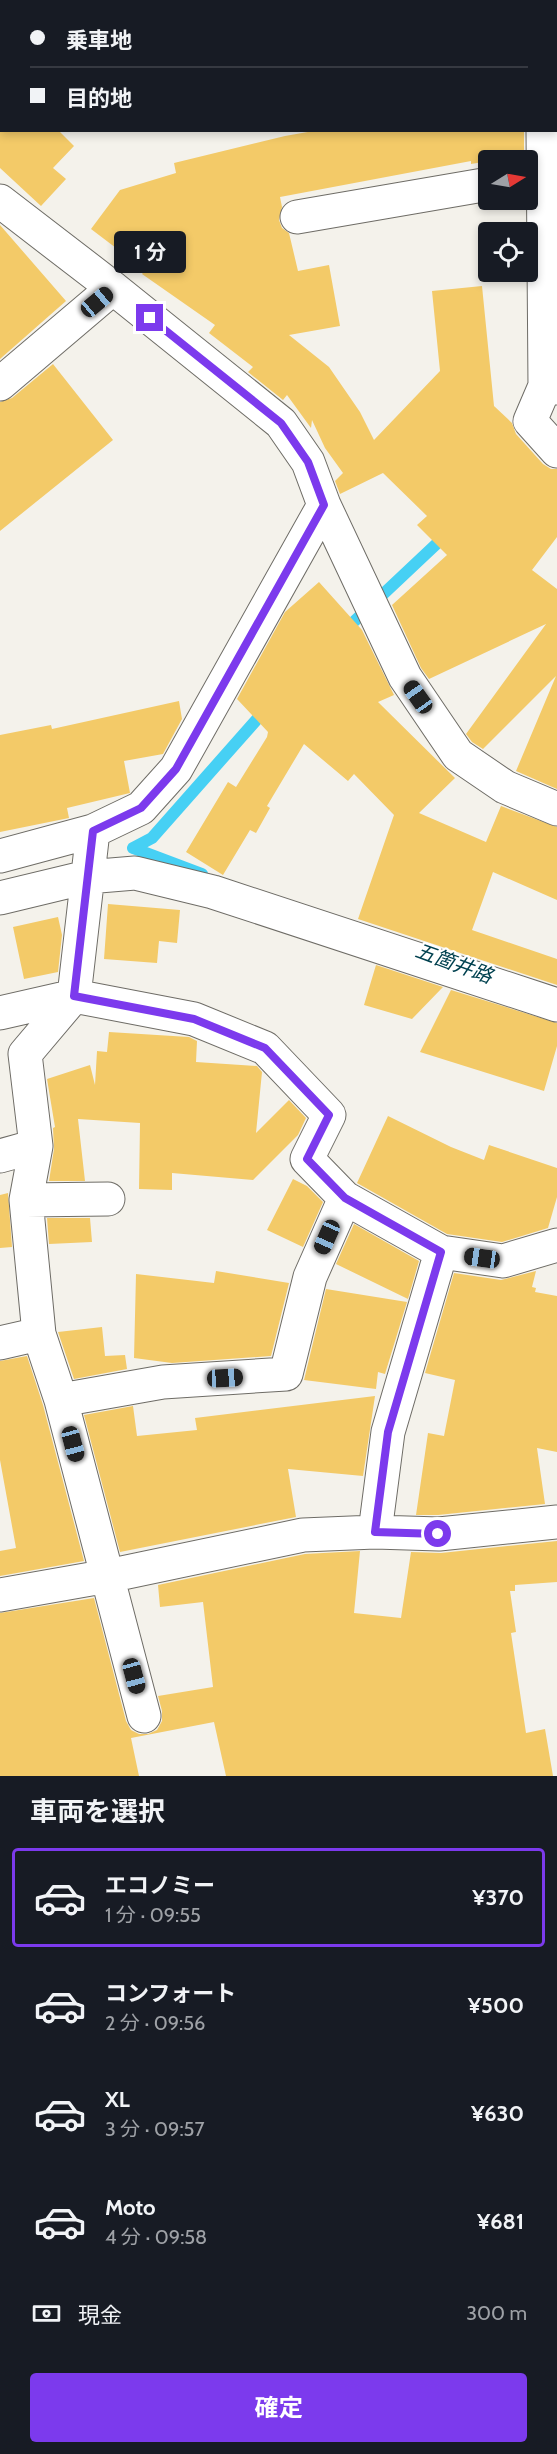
<!DOCTYPE html>
<html lang="ja">
<meta charset="utf-8">
<style>
body{margin:0;font-family:Cabin,"Noto Sans JP",sans-serif;background:#242831;color:#f1f3f6;height:100vh;display:flex;flex-direction:column;font-size:22px;white-space:nowrap}
*{box-sizing:border-box;margin:0}
p{font-size:20px;color:#9ea1a6}
.icon{flex:none;width:33px;height:33px;fill:none;stroke:currentColor;stroke-width:2;stroke-linecap:round;stroke-linejoin:round}
.map{position:relative;height:1776px;overflow:hidden}
.panel{display:flex;flex-direction:column;background:#171b24;flex:1}
.panel>*{flex:none}
.banner{position:absolute;left:0px;top:0px;width:558px;height:132px;box-shadow:0 3px 9px #0003;display:grid;align-content:center;height:132px;padding:0 30px;background:#171b24}
.needle{width:39px;rotate:79deg}
.tools{position:absolute;left:478px;top:150px;display:grid;gap:12px}
.tools a{display:grid;place-items:center;width:60px;height:60px;border-radius:6px;background:#171b24;box-shadow:0 3px 9px #0003;font-size:30px}
.end{position:absolute;width:27px;height:27px;margin:-14px;border:8px solid #7c3aed;background:#fff;box-shadow:0 0 0 3px #fff}
.from{border-radius:50%}
.bubble{position:absolute;height:42px;border-radius:6px;background:#171b24;box-shadow:0 3px 9px #0003;font-size:20px;font-weight:700;line-height:42px;text-align:center}
.car{position:absolute;width:18px;height:36px;margin:-18px -9px;border-radius:8px;box-shadow:0 0 4px 2px #0007;background:linear-gradient(#222 24%,#8ab4d8 0 40%,#222 0 76%,#8ab4d8 0 86%,#222 0)}
.banner b{display:flex;align-items:center;gap:21px;height:57px;font-size:22px}
.banner b+b{border-top:2px solid #363941}
.banner i{width:15px;height:15px;background:#f1f3f6}
ul{padding:0;list-style:none}
li{display:flex;align-items:center;gap:18px;height:99px;margin:0 12px 9px;padding:0 18px;border:3px solid transparent;border-radius:6px}
li div{flex:1}
li b{display:block;font-size:22px}
li em{font-style:normal;font-weight:700}
li.on{border-color:#7c3aed}
li>.icon{width:54px;height:54px;stroke-width:1.5}
h2{padding:0 30px;font-size:27px;line-height:72px}
.pay{display:flex;align-items:center;gap:15px;height:66px;padding:0 30px;font-size:22px}
.pay p{margin-inline-start:auto}
.action{display:flex;gap:12px;margin-top:auto;padding:12px 30px}
.action a{flex:1;height:69px;border-radius:6px;background:#7c3aed;color:#fff;font-size:24px;font-weight:700;line-height:69px;text-align:center}
.map>svg:first-child{display:block}
.lines{fill:none;stroke-linecap:round;stroke-linejoin:round}
.stream{stroke:#46d0f4;stroke-width:12}
.building{fill:#f3ca68}
.minor-casing{stroke:#6e6c66;stroke-width:35}
.minor{stroke:#fff;stroke-width:33}
.route{stroke:#7c3aed;stroke-width:8}
.labels{text-anchor:middle;stroke-width:4.5;stroke-linejoin:round;paint-order:stroke}
.water-label{font-size:20px;font-style:italic;fill:#01414f;stroke:#fff}
</style>
<div class="map">
<svg width="557" height="1776" viewBox="0 0 557 1776">
<rect width="100%" height="100%" fill="#f4f2eb"/>
<g class="lines">
<path class="stream" d="M 344,631 L 447,534
M 133,848 L 152,838 L 266,709
M 133,848 L 202,874"/>
</g>
<path class="building" d="M 0,130 L 58,130 L 74,146 L 53,168 L 66,179 L 41,206 L 0,168 Z
M 319,130 L 524,130 L 524,155 L 471,164 L 471,161 L 280,197 L 282,207 L 279,220 L 282,228 L 289,233 L 298,271 L 329,265 L 340,326 L 289,335 L 329,367 L 360,412 L 374,440 L 440,371 L 432,291 L 482,286 L 494,406 L 512,423 L 516,434 L 543,464 L 551,469 L 557,469 L 557,537 L 532,570 L 557,589 L 557,789 L 516,771 L 556,676 L 483,749 L 472,742 L 466,734 L 546,624 L 429,679 L 421,668 L 392,605 L 447,555 L 417,525 L 427,516 L 383,473 L 340,494 L 335,481 L 343,473 L 325,448 L 312,420 L 311,428 L 287,395 L 283,400 L 248,372 L 253,367 L 209,333 L 215,325 L 142,274 L 145,270 L 91,229 L 120,190 L 176,173 L 174,163 L 285,136 Z
M 0,225 L 66,301 L 0,359 Z
M 53,364 L 113,440 L 0,531 L 0,402 L 12,398 Z
M 319,582 L 362,630 L 394,695 L 378,702 L 455,778 L 419,813 L 486,842 L 501,806 L 557,827 L 557,900 L 493,872 L 472,930 L 557,959 L 557,985 L 358,919 L 394,815 L 354,774 L 348,781 L 304,744 L 267,806 L 270,808 L 256,833 L 250,830 L 223,875 L 186,852 L 228,782 L 236,787 L 267,737 L 268,732 L 237,699 L 285,612 Z
M 179,701 L 182,719 L 163,754 L 124,761 L 130,793 L 67,808 L 69,818 L 0,832 L 0,735 L 51,725 L 52,729 Z
M 108,904 L 180,910 L 177,943 L 159,941 L 157,963 L 104,959 Z
M 58,917 L 62,935 L 58,972 L 24,979 L 13,927 Z
M 376,965 L 443,987 L 412,1019 L 364,1005 Z
M 451,990 L 557,1023 L 557,1046 L 544,1091 L 420,1052 Z
M 109,1032 L 189,1037 L 197,1041 L 196,1062 L 257,1066 L 262,1072 L 256,1133 L 289,1100 L 306,1118 L 298,1135 L 253,1180 L 172,1173 L 172,1190 L 139,1189 L 140,1123 L 78,1119 L 85,1181 L 49,1181 L 54,1149 L 53,1128 L 55,1127 L 47,1079 L 90,1065 L 95,1085 L 97,1051 L 107,1052 Z
M 388,1116 L 451,1147 L 484,1160 L 489,1145 L 557,1168 L 557,1197 L 548,1228 L 502,1242 L 447,1234 L 357,1183 Z
M 293,1179 L 307,1186 L 323,1202 L 303,1247 L 267,1230 Z
M 8,1193 L 12,1247 L 0,1248 L 0,1195 Z
M 47,1218 L 90,1218 L 92,1242 L 49,1244 Z
M 354,1224 L 419,1261 L 408,1299 L 336,1264 Z
M 216,1271 L 289,1283 L 271,1356 L 172,1363 L 134,1358 L 136,1274 L 214,1283 Z
M 536,1271 L 532,1287 L 536,1288 L 535,1292 L 557,1296 L 557,1452 L 537,1448 L 545,1504 L 438,1515 L 416,1515 L 428,1433 L 444,1436 L 455,1380 L 425,1373 L 454,1273 L 501,1280 Z
M 326,1289 L 407,1302 L 385,1374 L 378,1372 L 376,1389 L 304,1380 Z
M 102,1327 L 105,1356 L 125,1355 L 127,1369 L 74,1379 L 58,1332 Z
M 27,1356 L 43,1405 L 84,1561 L 0,1576 L 0,1551 L 16,1548 L 0,1460 L 0,1361 Z
M 375,1396 L 363,1476 L 288,1469 L 296,1517 L 120,1552 L 84,1415 L 133,1406 L 137,1436 L 197,1430 L 195,1418 Z
M 557,1541 L 557,1582 L 515,1585 L 515,1591 L 510,1591 L 516,1632 L 511,1633 L 526,1733 L 545,1729 L 553,1776 L 226,1776 L 214,1722 L 131,1738 L 139,1776 L 0,1776 L 0,1613 L 94,1598 L 126,1721 L 131,1730 L 139,1734 L 148,1734 L 157,1730 L 162,1721 L 162,1711 L 158,1696 L 213,1687 L 203,1602 L 160,1607 L 158,1585 L 305,1554 L 360,1551 L 354,1613 L 401,1618 L 411,1552 L 441,1553 Z"/>
<g class="lines">
<g class="minor-casing">
<path id="minor" d="M 542,0 L 542,2
M 543,130 L 545,386 L 557,388
M 0,201 L 113,288 L 281,423 L 308,462 L 324,505 L 405,677 L 458,755 L 505,787 L 557,809
M 297,217 L 489,184
M 0,384 L 113,288
M 545,386 L 530,421 L 557,451
M 93,831 L 74,996 L 25,1054 L 36,1146 L 26,1200 L 39,1334 L 61,1400 L 144,1716
M 0,856 L 93,831 L 141,808 L 176,769 L 324,505
M 0,898 L 87,877 L 135,873 L 213,892 L 557,1005
M 0,1013 L 74,996 L 194,1019 L 265,1048 L 329,1115 L 307,1159 L 345,1198 L 441,1252 L 503,1261 L 557,1245
M 0,1156 L 36,1146
M 26,1200 L 108,1199
M 0,1343 L 39,1334
M 61,1400 L 163,1382 L 286,1374 L 310,1277 L 345,1198
M 375,1532 L 388,1432 L 441,1252
M 0,1595 L 108,1576 L 303,1535 L 375,1532 L 439,1534 L 557,1522"/>
</g>
<use href="#minor" class="minor"/>
</g>
<g class="lines">
<path class="route" d="M 150,318 L 281,423 L 308,462 L 324,505 L 176,769 L 141,808 L 93,831 L 74,996 L 194,1019 L 265,1048 L 329,1115 L 307,1159 L 345,1198 L 441,1252 L 388,1432 L 375,1532 L 438,1534"/>
</g>
<g class="labels">
<g class="water-label">
<text transform="translate(454 963) rotate(20)" y="7">五箇井路</text>
</g>
</g>
</svg>
<div class="tools">
<a><svg class="needle" viewBox="-14 -14 28 28"><path d="M0-13l5 13h-10z" fill="#e53935"/><path d="M0 13l5-13h-10z" fill="#9ea1a6"/></svg></a>
<a><svg class="icon" aria-label="locate" viewBox="0 0 24 24"><circle cx="12" cy="12" r="6"/><path d="M12 2v4M12 18v4M2 12h4M18 12h4"/></svg></a>
</div>
<i class="end from" style="left:438px;top:1534px"></i>
<i class="end" style="left:150px;top:318px"></i>
<div class="bubble" style="left:114px;top:231px;width:72px">1 分</div>
<i class="car" style="left:97px;top:302px;rotate:50deg"></i>
<i class="car" style="left:418px;top:697px;rotate:325deg"></i>
<i class="car" style="left:327px;top:1237px;rotate:204deg"></i>
<i class="car" style="left:482px;top:1258px;rotate:278deg"></i>
<i class="car" style="left:225px;top:1378px;rotate:87deg"></i>
<i class="car" style="left:73px;top:1444px;rotate:165deg"></i>
<i class="car" style="left:134px;top:1676px;rotate:165deg"></i>
<div class="banner">
<b><i class="from"></i>乗車地</b>
<b><i></i>目的地</b>
</div>
</div>
<section class="panel">
<h2>車両を選択</h2>
<ul>
<li class="on"><svg class="icon" aria-label="car" viewBox="0 0 24 24"><path d="M5 17H2v-5l4-1 3-4h7l3 4 3 1v5h-3M9 17h6M6 11h13"/><circle cx="7" cy="17" r="2"/><circle cx="17" cy="17" r="2"/></svg><div><b>エコノミー</b><p>1 分 · 09:55</p></div><em>¥370</em></li>
<li><svg class="icon" aria-label="car" viewBox="0 0 24 24"><path d="M5 17H2v-5l4-1 3-4h7l3 4 3 1v5h-3M9 17h6M6 11h13"/><circle cx="7" cy="17" r="2"/><circle cx="17" cy="17" r="2"/></svg><div><b>コンフォート</b><p>2 分 · 09:56</p></div><em>¥500</em></li>
<li><svg class="icon" aria-label="car" viewBox="0 0 24 24"><path d="M5 17H2v-5l4-1 3-4h7l3 4 3 1v5h-3M9 17h6M6 11h13"/><circle cx="7" cy="17" r="2"/><circle cx="17" cy="17" r="2"/></svg><div><b>XL</b><p>3 分 · 09:57</p></div><em>¥630</em></li>
<li><svg class="icon" aria-label="car" viewBox="0 0 24 24"><path d="M5 17H2v-5l4-1 3-4h7l3 4 3 1v5h-3M9 17h6M6 11h13"/><circle cx="7" cy="17" r="2"/><circle cx="17" cy="17" r="2"/></svg><div><b>Moto</b><p>4 分 · 09:58</p></div><em>¥681</em></li>
</ul>
<div class="pay"><svg class="icon" aria-label="cash" viewBox="0 0 24 24"><path d="M3 7h18v10H3z"/><circle cx="12" cy="12" r="2"/></svg>現金<p>300 m</p></div>
<div class="action"><a>確定</a></div>
</section>
